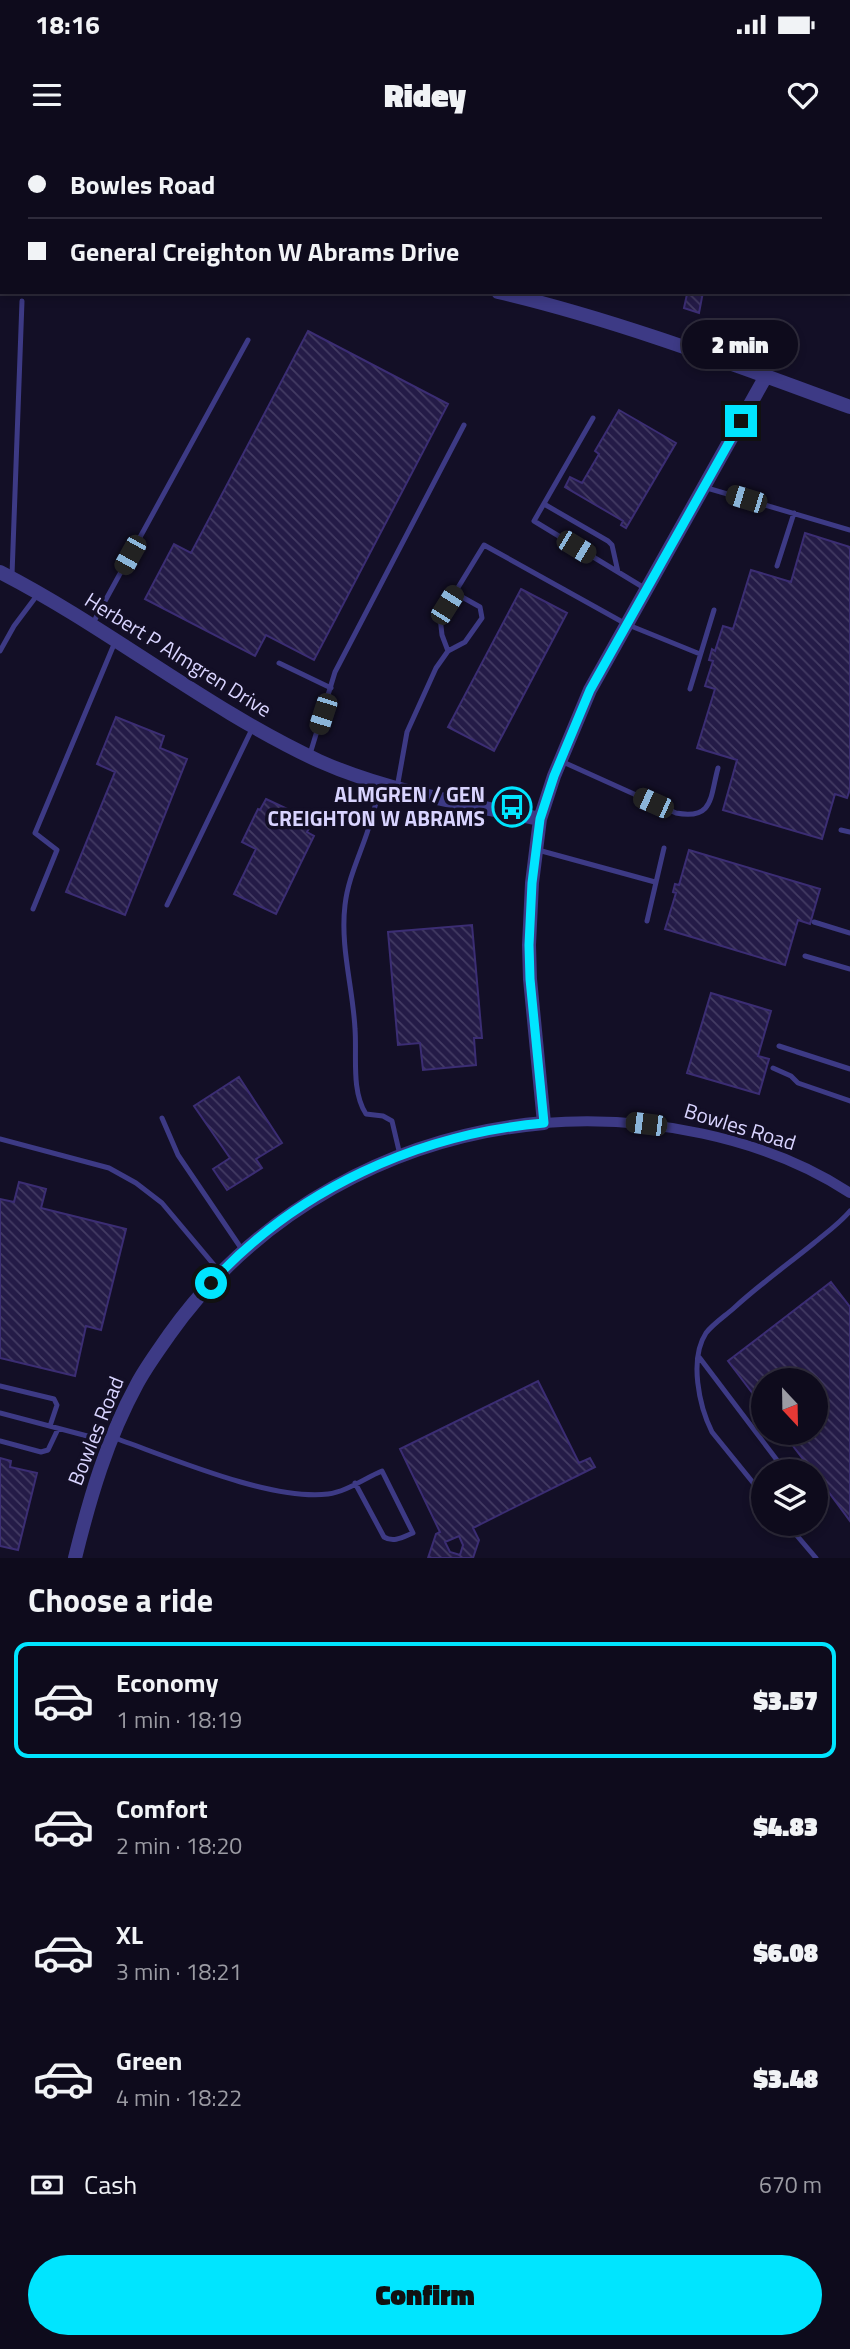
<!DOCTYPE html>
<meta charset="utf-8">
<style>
body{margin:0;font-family:"Titillium Web",sans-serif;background:#1c1929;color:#f1f3f6;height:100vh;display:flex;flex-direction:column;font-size:26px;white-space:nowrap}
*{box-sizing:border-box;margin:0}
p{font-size:23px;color:#9b9ba3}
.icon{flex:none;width:38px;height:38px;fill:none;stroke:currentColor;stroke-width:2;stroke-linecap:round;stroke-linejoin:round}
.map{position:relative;height:1418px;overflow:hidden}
.panel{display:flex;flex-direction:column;background:#0e0b1c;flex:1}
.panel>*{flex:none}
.top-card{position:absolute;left:0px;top:0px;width:850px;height:154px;box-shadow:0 4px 10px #0003,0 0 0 2px #2e2b3b;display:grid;align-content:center;height:154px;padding:0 28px;background:#0e0b1c}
.needle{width:46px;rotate:158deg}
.tools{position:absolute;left:751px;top:1228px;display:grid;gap:14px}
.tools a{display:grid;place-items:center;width:77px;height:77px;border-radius:50%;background:#0e0b1c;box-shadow:0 4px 10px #0003,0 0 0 2px #2e2b3b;font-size:35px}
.end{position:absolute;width:32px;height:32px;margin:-16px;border:9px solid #00e5ff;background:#111;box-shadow:0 0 0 4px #111}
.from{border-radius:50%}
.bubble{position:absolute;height:49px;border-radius:24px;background:#0e0b1c;box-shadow:0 4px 10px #0003,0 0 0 2px #2e2b3b;font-size:23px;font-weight:800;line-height:49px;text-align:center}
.car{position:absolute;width:21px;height:42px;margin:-21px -10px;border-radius:9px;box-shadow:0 0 5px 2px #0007;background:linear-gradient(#222 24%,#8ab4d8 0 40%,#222 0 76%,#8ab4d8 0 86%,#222 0)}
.top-card b{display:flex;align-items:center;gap:24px;height:66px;font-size:26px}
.top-card b+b{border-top:2px solid #2e2b3b}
.top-card i{width:18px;height:18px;background:#f1f3f6}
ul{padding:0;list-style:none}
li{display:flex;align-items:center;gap:21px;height:116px;margin:0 14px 10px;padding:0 14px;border:4px solid transparent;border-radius:14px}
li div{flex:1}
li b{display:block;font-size:26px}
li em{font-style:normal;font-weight:800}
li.selected{border-color:#00e5ff}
li>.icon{width:63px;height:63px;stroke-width:1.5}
h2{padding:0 28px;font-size:32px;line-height:84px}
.pay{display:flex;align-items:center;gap:18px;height:77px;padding:0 28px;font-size:26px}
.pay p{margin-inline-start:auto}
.cta{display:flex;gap:14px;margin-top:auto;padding:14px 28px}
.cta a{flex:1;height:80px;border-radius:42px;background:#00e5ff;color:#111;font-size:28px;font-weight:800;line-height:80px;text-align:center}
.status{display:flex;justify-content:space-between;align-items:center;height:49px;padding:0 35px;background:#0e0b1c;direction:ltr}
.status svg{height:19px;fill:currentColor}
header{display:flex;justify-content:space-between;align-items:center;height:91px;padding:0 28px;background:#0e0b1c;font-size:32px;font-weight:800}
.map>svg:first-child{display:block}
.building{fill:url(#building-back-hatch);stroke:#3b2d73;stroke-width:2;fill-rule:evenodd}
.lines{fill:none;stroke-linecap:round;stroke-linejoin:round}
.service{stroke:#3d3a85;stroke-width:5}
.minor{stroke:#3d3a85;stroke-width:10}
.tertiary{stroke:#3d3a85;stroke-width:14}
.route{stroke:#00e5ff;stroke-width:9}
.labels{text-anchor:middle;stroke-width:7;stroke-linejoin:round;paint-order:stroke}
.street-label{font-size:21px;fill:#d9d4ff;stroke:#130f26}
.poi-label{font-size:21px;font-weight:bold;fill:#d9d4ff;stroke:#130f26;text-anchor:end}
</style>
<div class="status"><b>18:16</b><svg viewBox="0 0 49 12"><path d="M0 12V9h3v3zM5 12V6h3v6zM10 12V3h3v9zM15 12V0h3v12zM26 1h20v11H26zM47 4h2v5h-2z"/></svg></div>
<header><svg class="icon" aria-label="menu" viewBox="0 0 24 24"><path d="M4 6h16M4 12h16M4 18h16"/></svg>Ridey<svg class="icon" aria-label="heart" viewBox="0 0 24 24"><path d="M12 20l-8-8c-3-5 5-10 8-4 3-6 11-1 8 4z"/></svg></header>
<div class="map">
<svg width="850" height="1418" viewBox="0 0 850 1418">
<defs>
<pattern id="building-back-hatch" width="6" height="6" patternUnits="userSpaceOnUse" patternTransform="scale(1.75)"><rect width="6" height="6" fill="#241b47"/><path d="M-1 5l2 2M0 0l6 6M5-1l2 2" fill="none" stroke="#433b63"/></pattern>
</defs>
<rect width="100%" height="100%" fill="#130f26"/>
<path class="building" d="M 695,152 L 703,152 L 699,173 L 684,168 L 687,154 L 694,155 Z
M 308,191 L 448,264 L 314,520 L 266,495 L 255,516 L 145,459 L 174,404 L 191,413 Z
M 619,270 L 676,303 L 626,388 L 621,385 L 623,381 L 565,347 L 570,337 L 582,343 L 599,314 L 595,311 Z
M 805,393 L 850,407 L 850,649 L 847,658 L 835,654 L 822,699 L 723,670 L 737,620 L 697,608 L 715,549 L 705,546 L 713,521 L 709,520 L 712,509 L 715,511 L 723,486 L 733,489 L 751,430 L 791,442 Z
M 521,449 L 567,473 L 494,611 L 448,587 Z
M 116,577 L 164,596 L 160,608 L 187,619 L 125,775 L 66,752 L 115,632 L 97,624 Z
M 266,659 L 313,681 L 307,692 L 314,696 L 276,774 L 234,754 L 256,709 L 242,702 L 258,669 L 260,670 Z
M 689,710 L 820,749 L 810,784 L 798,780 L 785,825 L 665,789 L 676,753 L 673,752 L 675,744 L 679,745 Z
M 472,785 L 482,898 L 474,898 L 476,925 L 423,930 L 420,903 L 398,905 L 388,792 Z
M 711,853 L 771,871 L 758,916 L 769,919 L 759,954 L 687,933 Z
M 239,937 L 282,1003 L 256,1019 L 262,1028 L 227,1050 L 213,1029 L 230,1018 L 194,966 Z
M 19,1042 L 46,1049 L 41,1068 L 126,1089 L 101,1190 L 86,1186 L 75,1236 L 0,1218 L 0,1059 L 14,1062 Z
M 831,1142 L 850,1167 L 850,1381 L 816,1335 L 816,1332 L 813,1332 L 783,1293 L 816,1293 L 816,1241 L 763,1241 L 763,1267 L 728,1221 Z
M 538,1241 L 579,1323 L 590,1318 L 595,1327 L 473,1388 L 479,1400 L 473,1418 L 428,1418 L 436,1394 L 440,1392 L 400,1309 ZM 459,1396 L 463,1405 L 460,1415 L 450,1412 L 445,1402 Z
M 0,1318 L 11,1321 L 10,1327 L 37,1333 L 18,1410 L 0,1406 Z"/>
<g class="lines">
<path class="service" d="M 143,2 L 144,0
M 182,2 L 182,0
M 593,278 L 534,381 L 646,449
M 707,348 L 850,390
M 544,364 L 608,401 L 612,405 L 618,432
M 777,426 L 794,373
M 12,435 L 22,161
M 93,483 L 248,200
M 0,511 L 14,486 L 38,454
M 448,511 L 465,502 L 482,478 L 480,467 L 455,453
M 279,523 L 331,548
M 690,549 L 714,470
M 310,614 L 335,532 L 464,285
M 563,622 L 676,673 C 714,680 710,657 718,628
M 381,646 C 376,662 372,678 367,693 C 359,717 348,739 345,765 C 340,807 353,848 355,889 C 357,915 351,951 366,974 L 383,976 L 392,981 L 400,1015
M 397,648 L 407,592 L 436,528 L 448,511 L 442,495 L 440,477 L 484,405 L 626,484 L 700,514
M 841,690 L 850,692
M 538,710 L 655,742
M 167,765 L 253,587
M 33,769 L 57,710 L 35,693 L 115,502
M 647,781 L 664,708
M 814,782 L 850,793
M 805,816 L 850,829
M 779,906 L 850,929
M 773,928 L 791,936 L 798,943 L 850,961
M 162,978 L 178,1015 L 243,1111
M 0,999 L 109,1028 L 136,1043 L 162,1063 L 220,1132
M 699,1217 L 786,1332
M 0,1246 L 54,1259 L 57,1265 L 50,1286
M 0,1273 L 110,1302
M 112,1297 C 169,1317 270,1361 328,1354 C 346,1352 365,1338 382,1331 L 413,1393 C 403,1397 394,1403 384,1397 L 355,1343
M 0,1301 L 41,1312 L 48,1310 L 58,1289
M 763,1355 L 712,1292 C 699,1266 689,1219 706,1193 C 713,1184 725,1176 734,1168 C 759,1145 787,1125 814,1103 C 826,1093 840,1083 850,1071
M 787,1384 L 816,1418"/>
<path class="minor" d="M 544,983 C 646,975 763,996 850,1053"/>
<path class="tertiary" d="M 132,0 L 135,2
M 498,152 C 618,180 735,225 850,267
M 0,432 C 109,488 207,569 319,621 C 388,652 466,664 540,679
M 75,1418 C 90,1357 107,1299 137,1244 C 146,1227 158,1211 169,1195 C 256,1072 394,996 544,983 L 530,839 L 529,805 L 532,743 L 540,679 L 554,636 L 590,550 L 766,236"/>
</g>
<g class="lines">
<path class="route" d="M 211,1143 C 297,1049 418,994 544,983 L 530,839 L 529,805 L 532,743 L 540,679 L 554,636 L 590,550 L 741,281"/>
</g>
<defs>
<g id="bus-ring" transform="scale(2.0125)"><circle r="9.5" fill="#130f26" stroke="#00e5ff" stroke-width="1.5"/><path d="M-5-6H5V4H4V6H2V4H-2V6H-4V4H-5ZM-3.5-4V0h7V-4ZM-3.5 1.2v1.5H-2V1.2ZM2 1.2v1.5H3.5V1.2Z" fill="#00e5ff"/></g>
</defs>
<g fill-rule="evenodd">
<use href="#bus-ring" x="512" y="667"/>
</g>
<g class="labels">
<g class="street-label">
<text transform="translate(178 515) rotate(32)" y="7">Herbert P Almgren Drive</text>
<text transform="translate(740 987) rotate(17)" y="7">Bowles Road</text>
<text transform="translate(96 1291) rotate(-68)" y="7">Bowles Road</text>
</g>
<g class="poi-label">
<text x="485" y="662">ALMGREN / GEN<tspan x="485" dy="24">CREIGHTON W ABRAMS</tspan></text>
</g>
</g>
</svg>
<div class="tools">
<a><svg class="needle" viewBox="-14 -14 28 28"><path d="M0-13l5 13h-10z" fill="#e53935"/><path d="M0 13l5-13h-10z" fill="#9b9ba3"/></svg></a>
<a><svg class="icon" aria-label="layers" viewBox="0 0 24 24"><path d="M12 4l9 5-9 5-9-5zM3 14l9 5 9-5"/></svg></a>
</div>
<i class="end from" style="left:211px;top:1143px"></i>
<i class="end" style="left:741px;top:281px"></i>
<div class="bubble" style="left:682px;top:180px;width:116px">2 min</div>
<i class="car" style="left:746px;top:359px;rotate:287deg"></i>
<i class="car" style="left:576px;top:407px;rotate:121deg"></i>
<i class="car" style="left:130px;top:415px;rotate:209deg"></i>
<i class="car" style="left:447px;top:465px;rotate:32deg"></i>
<i class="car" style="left:323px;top:574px;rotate:198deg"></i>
<i class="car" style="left:653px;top:663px;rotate:294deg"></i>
<i class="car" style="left:646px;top:984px;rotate:277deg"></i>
<div class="top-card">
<b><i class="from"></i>Bowles Road</b>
<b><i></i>General Creighton W Abrams Drive</b>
</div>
</div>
<section class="panel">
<h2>Choose a ride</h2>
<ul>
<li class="selected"><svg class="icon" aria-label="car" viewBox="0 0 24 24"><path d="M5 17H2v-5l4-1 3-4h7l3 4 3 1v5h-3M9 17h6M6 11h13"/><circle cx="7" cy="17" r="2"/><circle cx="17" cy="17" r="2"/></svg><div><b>Economy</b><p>1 min · 18:19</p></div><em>$3.57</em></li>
<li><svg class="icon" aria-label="car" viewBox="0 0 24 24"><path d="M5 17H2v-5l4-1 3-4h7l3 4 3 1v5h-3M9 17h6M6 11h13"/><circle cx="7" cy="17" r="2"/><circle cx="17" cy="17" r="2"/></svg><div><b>Comfort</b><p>2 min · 18:20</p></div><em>$4.83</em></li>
<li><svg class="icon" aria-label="car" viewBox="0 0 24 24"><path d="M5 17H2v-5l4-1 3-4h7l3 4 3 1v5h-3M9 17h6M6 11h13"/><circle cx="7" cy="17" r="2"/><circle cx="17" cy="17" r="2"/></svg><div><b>XL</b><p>3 min · 18:21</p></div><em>$6.08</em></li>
<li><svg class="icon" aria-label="car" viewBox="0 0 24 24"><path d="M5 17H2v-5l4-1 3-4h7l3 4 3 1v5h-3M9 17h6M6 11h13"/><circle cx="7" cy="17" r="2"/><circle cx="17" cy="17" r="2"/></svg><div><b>Green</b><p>4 min · 18:22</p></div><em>$3.48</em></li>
</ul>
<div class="pay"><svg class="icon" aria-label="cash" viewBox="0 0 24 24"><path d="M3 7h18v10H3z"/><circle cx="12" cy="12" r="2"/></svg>Cash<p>670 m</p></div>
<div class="cta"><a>Confirm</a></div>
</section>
